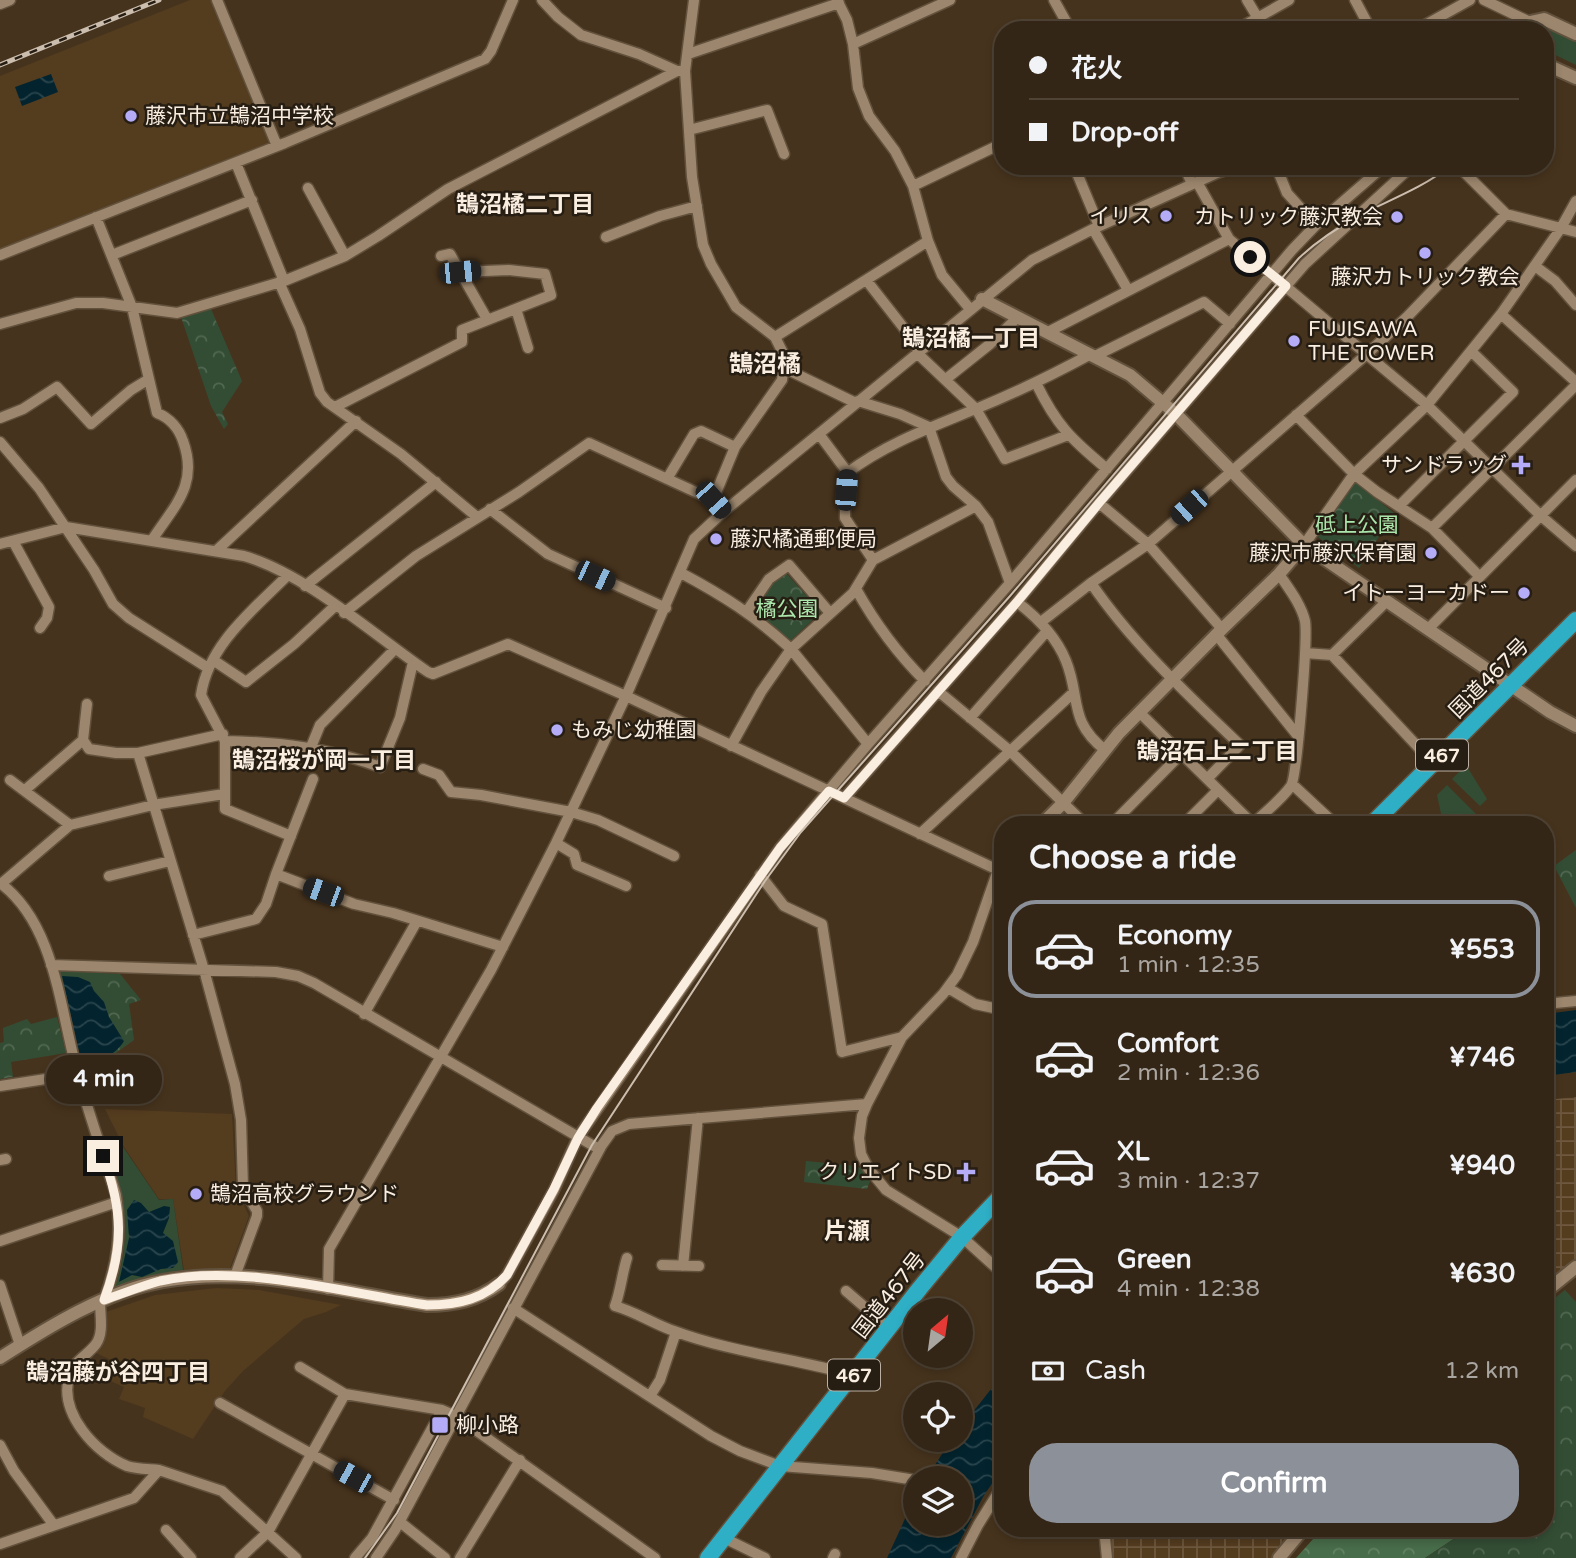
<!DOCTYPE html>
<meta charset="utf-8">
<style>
body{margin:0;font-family:"Varela Round","Noto Sans JP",sans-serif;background:#3c2e1f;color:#f1f3f6;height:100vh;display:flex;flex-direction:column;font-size:26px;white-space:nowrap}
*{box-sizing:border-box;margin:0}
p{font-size:23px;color:#a9a5a1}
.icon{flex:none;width:38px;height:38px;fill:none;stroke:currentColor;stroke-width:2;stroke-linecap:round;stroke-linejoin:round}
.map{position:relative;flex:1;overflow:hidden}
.side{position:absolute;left:994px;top:816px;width:560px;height:721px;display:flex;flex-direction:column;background:#342616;border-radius:28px;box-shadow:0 4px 10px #0003,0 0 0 2px #4e4335}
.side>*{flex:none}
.hud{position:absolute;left:994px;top:21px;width:560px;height:154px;border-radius:28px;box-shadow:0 4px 10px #0003,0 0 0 2px #4e4335;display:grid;align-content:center;height:154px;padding:0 35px;background:#342616}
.needle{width:46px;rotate:29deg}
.controls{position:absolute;left:903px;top:1298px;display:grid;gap:14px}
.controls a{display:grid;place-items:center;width:70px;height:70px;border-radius:50%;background:#342616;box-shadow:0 4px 10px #0003,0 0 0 2px #4e4335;font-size:35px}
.end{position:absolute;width:32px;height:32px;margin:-16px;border:9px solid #faeee0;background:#111;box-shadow:0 0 0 4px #111}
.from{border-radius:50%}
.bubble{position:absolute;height:49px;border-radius:24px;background:#342616;box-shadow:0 4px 10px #0003,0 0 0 2px #4e4335;font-size:23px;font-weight:700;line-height:49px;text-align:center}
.car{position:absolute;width:21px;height:42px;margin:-21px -10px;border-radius:9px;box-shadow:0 0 5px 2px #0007;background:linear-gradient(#222 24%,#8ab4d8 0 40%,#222 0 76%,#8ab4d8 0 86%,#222 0)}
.hud b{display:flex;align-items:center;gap:24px;height:66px;font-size:26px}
.hud b+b{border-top:2px solid #4e4335}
.hud i{width:18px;height:18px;background:#f1f3f6}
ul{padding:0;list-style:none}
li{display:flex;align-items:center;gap:21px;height:98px;margin:0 14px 10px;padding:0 21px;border:4px solid transparent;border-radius:28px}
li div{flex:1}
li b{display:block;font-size:26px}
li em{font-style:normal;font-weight:700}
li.selected{border-color:#8c9099}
li>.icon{width:63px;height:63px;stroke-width:1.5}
h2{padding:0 35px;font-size:32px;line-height:84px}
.pay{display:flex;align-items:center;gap:18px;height:77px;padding:0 35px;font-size:26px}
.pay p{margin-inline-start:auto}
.button{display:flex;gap:14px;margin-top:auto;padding:14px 35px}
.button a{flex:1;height:80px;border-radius:28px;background:#8c9099;color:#fff;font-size:28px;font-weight:700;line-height:80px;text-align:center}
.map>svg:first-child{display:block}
.built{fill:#543c1f}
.industrial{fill:url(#industrial-grid)}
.green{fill:#334d34}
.forest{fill:url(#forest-crowns)}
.park{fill:url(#park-crowns)}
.water{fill:url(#water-waves)}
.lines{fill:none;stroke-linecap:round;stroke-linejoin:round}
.minor-casing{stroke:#62513d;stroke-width:13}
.tertiary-casing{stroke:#62513d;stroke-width:16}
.trunk-casing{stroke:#62513d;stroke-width:19}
.minor{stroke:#9c866d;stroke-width:10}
.tertiary{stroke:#9c866d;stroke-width:12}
.trunk{stroke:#2eafc6;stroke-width:16}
.tram{stroke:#ccbeae;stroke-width:2}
.rail-casing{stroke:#ccbeae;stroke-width:5}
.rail{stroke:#261d13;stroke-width:2.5;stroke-dasharray:8;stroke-linecap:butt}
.route{stroke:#faeee0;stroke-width:9}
.poi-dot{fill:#b5acf8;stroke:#261d13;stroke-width:2.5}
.labels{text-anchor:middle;stroke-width:5;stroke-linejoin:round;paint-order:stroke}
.shield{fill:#261d13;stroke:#baafa2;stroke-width:2}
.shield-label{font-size:19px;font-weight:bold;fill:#faeee0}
.poi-label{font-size:21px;fill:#faeee0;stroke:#261d13;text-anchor:start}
.park-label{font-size:21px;fill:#abe7ac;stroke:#261d13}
.street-label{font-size:21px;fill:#faeee0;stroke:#261d13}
.neighbourhood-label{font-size:23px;font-weight:bold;fill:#faeee0;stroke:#261d13}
.quarter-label{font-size:24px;font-weight:bold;fill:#faeee0;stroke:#261d13}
</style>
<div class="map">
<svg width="1576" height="1558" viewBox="0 0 1576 1558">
<defs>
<pattern id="industrial-grid" width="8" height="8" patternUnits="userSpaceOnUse" patternTransform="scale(1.75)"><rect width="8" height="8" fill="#543c1f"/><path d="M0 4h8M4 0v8" fill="none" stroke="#6e583f"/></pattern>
<pattern id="forest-crowns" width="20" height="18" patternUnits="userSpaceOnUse" patternTransform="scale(1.75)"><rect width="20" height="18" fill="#486d4a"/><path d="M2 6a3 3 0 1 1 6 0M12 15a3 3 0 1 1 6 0" fill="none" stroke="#638264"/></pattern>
<pattern id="park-crowns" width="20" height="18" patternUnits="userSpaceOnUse" patternTransform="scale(1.75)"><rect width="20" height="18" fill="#334d34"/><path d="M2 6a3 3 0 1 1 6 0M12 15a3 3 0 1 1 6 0" fill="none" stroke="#516751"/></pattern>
<pattern id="water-waves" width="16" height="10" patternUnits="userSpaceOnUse" patternTransform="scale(1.75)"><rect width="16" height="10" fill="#03242e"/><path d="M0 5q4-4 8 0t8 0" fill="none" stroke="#29444c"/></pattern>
</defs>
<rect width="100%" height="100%" fill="#46331d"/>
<path class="built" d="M 190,0 L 213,0 L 272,140 L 269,145 L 0,251 L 0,76 Z
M 105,1109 L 232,1114 L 236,1189 L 249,1216 L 230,1268 L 184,1270 L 173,1199 L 159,1199 L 124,1147 Z
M 216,1288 L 259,1290 L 341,1305 L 326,1312 L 304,1319 L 243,1371 L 225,1391 L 193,1439 L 143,1417 L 145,1408 L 119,1399 L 124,1387 L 108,1380 L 113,1361 L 94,1352 L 103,1313 L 155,1295 Z"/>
<path class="industrial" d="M 1576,1097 L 1576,1262 L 1545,1287 L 1545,1100 Z
M 1110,1528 L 1298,1528 L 1272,1558 L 1113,1558 Z"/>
<path class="green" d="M 1550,28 L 1576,41 L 1576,65 L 1545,50 L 1545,30 L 1542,30 Z
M 1466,765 L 1487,799 L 1480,806 L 1452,779 Z
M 1447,785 L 1477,815 L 1468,824 L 1437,824 L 1442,818 L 1437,795 Z
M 123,1147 L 159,1200 L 173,1199 L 183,1270 L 159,1274 L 114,1289 C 132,1243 125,1200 109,1156 Z"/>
<path class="forest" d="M 1323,1528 L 1470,1528 L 1425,1558 L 1296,1558 Z"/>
<path class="park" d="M 208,302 L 242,381 L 222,412 L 228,424 L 224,429 L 211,406 L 180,314 Z
M 1355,482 L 1394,513 L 1359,568 L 1318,537 Z
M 786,573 L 821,612 L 789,642 L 755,611 L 773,584 Z
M 1576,850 L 1576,908 L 1554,866 Z
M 59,971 L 120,974 L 141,1000 L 129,1004 L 134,1040 L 106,1060 L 117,1099 L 92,1101 Z
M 57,1017 L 66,1053 L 11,1062 L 13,1077 L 0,1079 L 0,1043 L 4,1042 L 3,1028 L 27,1019 L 31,1024 Z
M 806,1161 L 856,1166 L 862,1169 L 870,1181 L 867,1189 L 804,1182 Z
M 1565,1290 L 1576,1302 L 1576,1558 L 1425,1558 L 1470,1528 L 1545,1528 L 1545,1306 Z"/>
<path class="water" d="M 51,74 L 58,92 L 22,106 L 15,87 Z
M 62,976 L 78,977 L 90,982 L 94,991 L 104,1002 L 109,1017 L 124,1041 C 119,1050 104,1061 93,1063 C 90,1064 83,1061 81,1060 Z
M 1576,1010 L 1576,1072 L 1545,1076 L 1545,1014 Z
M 134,1200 L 141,1203 L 149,1212 L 164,1206 L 170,1207 L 169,1218 L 163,1233 L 173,1241 L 178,1262 L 173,1268 L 161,1269 L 142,1277 L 132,1275 L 119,1282 L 129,1238 L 127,1210 Z
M 1003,1374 L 1003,1467 L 983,1497 L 951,1558 L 887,1558 L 915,1497 L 915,1524 L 961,1524 L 961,1479 L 926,1479 L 951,1440 L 961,1440 L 961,1427 Z"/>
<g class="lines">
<g class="minor-casing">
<path id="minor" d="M 217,0 L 277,146
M 542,0 L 558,17 L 581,35 L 639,54 L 677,71
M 694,0 L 685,71 L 692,177 L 703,245 L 711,264 L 736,307 L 775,337 L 785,357 L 782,380 L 735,447 L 713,500 L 723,512
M 837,0 L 847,20 L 853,44 L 858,88 L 869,116 L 895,151 L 913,186 L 928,241 L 942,275 L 970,309
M 1054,0 L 1069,27
M 1247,0 L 1265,30
M 1355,0 L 1371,30
M 1484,0 L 1530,22
M 0,4 L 10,0
M 1236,30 L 1289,0
M 1416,30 L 1470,0
M 853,44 L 950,0
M 688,54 L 839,3
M 689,130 L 767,110 L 784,154
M 236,163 L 284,281
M 1074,166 L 1099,226
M 1184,166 L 1192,184
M 1276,166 L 1287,193 L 1316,225
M 1458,166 L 1506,214 L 1576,232
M 1197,182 L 1229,239 L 1427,405 L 1541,516 L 1576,546
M 913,186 L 1003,143
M 308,188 L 345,256
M 96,217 L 132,307 L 157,413 C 170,418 179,429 183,441 C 199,485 174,506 152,540
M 1093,229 L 1128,290
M 606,237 L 660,216 L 697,206
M 0,255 L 285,143 L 485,59 L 491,51 L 513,0
M 112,255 L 252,200
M 441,256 L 450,254 L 487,319
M 1535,266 L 1555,281 L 1576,305
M 867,281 L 921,350
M 279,282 L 300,329 L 320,393 L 327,402 L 401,454 L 477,517
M 516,309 L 528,348
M 1501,314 L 1576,382
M 0,324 L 76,303 L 103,303 L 177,313 L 284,281 L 345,256 L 378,236 L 448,189 L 677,71 L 685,71
M 1048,332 L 1229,239
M 775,337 L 928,241
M 917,353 L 976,409 L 1005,459 L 1068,435
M 1095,356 L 1204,302 L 1230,324
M 784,368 L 856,403
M 946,379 L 990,344 L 1018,317
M 1036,383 C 1057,426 1071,439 1107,469
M 858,401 L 900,414 L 929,427 L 946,477 L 953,486 L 976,506 L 988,522 L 1010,583
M 335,407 L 462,342 L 462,330 L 551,295 L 545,274 L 509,270 L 460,272
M 1296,415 L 1354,474 L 1377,492 L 1432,528 L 1480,577
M 0,418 L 23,409 L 57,387 L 91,424 L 131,390 L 149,379
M 819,434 L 845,469 L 845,518 L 873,560
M 0,442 L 39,488 L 94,570 L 113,604 L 129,618 L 208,668
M 847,473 C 887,443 932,427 978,408 C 1017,392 1054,374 1091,354
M 667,479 L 694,434 L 701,431 L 735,447
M 1099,503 L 1148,544 L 1222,629
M 1400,505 L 1513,392 L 1471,351
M 490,509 L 548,554 L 666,608
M 1432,528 L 1576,385
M 13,541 L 49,607 L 47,618 L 40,628
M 0,544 L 66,527 L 244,556 C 306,574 374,635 428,672 L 433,674 L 508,644 L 626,696 L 998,870 L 1003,875
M 1304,545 L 1354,474 L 1427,405 L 1501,314 L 1561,228 L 1576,201
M 216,551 L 356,421
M 681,573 C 724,596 754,615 791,649 L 868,744
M 288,575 C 254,609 208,645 201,695 L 225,741 L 225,809 L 291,836
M 1091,583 C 1132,643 1187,694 1240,745 L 1207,779
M 305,586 L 436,482
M 856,589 C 875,623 897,653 925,681
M 1017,602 C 1038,618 1056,636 1066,661 C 1081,698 1068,721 1105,750
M 747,611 L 769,579 L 789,565 L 830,613
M 344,613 L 416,556 L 519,492 L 589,443 L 713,500
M 1041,622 L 1091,583 L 1148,544 L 1367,354 L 1407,317 L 1506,214
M 1428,629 L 1576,480
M 1216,634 L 1298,736
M 1305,653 L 1332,655 L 1433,763
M 1332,655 L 1387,601
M 213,660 L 246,682 L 294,644 L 335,606
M 938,691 L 1009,750 L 1085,824
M 87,704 L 83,740 L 89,749 L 116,753 L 138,753 L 223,734
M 1139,712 L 1253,824
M 970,718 L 1047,631
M 225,741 C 280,742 328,748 380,767 L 400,718 L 413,662
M 731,746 L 761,692 L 791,649 L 853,593 L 873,560 L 976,506
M 311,747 L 320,725 L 395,649
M 138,753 L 204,970 L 235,1084 L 241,1120 L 243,1187 L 257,1211 L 257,1216 L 235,1276
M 423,769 L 439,775 L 451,792 L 481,795 L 571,812 L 598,820 L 674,856
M 313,779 L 276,874 L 354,904 L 393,913 L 503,947
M 10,780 L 70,825
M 1292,784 L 1335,824
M 25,790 L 83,740
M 844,798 L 1017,602 L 1099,503 L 1305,264 L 1412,166
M 1112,824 L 1181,754
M 1184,824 L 1218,790
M 1253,824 C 1265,812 1281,800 1291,786 C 1297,776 1308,637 1305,621 C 1301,604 1289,589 1279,574
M 920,834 L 1073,693
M 556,843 L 574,854 L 577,865 L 626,886
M 998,870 L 973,942 L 957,975 L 943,994 L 902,1037 L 867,1104 L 862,1116 L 859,1138 L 861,1154 L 868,1168 L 886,1190 L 962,1237 L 1003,1274
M 760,875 L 784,906 L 822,924 L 842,1052 L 902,1037
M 109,876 L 170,861
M 0,883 C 57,925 60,1015 79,1078 C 90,1118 104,1156 116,1195 C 122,1233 117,1265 104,1300
M 1,884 L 70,825 L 153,805 L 224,794
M 193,935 L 256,919 L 266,904 L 276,874
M 51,965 L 276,972 L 298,976 L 314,983 L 599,1149
M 948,988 L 975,1004 L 1003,1010
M 1545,1004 L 1576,1001
M 364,1014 L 417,921
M 0,1086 L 78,1074
M 0,1160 L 6,1159
M 0,1241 L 117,1202
M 627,1258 C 622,1274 621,1289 615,1306 C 636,1312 654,1324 674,1331 C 725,1350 781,1357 833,1370 L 852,1378
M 662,1265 L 699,1266
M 683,1266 L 698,1118
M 499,1284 L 507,1275 L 554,1190 L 578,1137 L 780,848 L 868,744 L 1010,583 L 1292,250 L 1316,225 L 1384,166
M 0,1285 L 20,1345
M 328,1289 L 329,1249 L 491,970 L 556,843 L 626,696 L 694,539 L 723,512 L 1032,260 L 1093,229 L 1217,173 L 1238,166
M 846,1291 L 889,1328
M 100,1302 C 100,1315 104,1333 96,1344 C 87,1356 73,1361 69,1377 C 59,1413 95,1453 127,1466 C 136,1469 149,1469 159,1470
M 513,1308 L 711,1436 L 740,1451 L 780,1466 L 872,1473 L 915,1480
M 300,1367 L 345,1394
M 650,1396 L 660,1380 L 676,1332
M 220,1403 L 394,1500
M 0,1445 L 14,1471 L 53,1524
M 400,1522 L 445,1558
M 1104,1528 L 1107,1558
M 166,1530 L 191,1558
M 724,1538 L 765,1558
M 0,1544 L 134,1498 L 159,1470 L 222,1491 L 296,1558
M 240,1558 L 268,1532 L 345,1394 L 442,1410 L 456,1416 L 655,1558
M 355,1558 L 372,1538 L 442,1410
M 376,1558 L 395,1530 L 602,1145 L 612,1131 L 629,1124 L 867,1104
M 460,1558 L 520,1460
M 833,1558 L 835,1554
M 961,1558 L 978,1525 L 1003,1485"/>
</g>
<g class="tertiary-casing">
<path id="tertiary" d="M 1526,30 L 1530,22 L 1544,19 L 1576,34
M 1545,64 L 1576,78
M 982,299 L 1130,375 L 1176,414 L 1304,545 L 1550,712 L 1576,726
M 1042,824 L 1063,803 L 1119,733 L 1222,629 L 1279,574 L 1304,545
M 998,870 L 1003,865
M 1545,1292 L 1576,1267
M 0,1358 C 48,1327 106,1291 163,1281 C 251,1265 341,1292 427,1305 C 455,1305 477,1300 499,1284
M 1279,1558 L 1304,1528"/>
</g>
<g class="trunk-casing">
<path id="trunk" d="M 1372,824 L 1576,620
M 708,1558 L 920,1288 L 962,1237 L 1003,1194"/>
</g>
<use href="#minor" class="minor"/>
<use href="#tertiary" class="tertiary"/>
<use href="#trunk" class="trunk"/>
<path class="tram" d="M 365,1558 L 397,1513 L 592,1145 L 765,881 L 801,832 L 1010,596 L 1299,258 C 1317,241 1340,226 1362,214 C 1392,199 1424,187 1450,166"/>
<g class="rail-casing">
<path id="rail" d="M 0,65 L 159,0"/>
</g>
<use href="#rail" class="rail"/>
</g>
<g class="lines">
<path class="route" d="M 103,1156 C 123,1210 124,1247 104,1300 C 122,1294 141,1286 160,1281 C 240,1263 346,1293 427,1305 C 459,1305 485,1299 507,1275 L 554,1189 L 578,1138 L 597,1108 L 780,848 L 829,791 L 844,798 L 1017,602 L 1099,503 L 1286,286 L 1250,257"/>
</g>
<g class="poi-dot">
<circle cx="131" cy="116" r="7"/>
<circle cx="1166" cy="216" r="7"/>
<circle cx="1397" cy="217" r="7"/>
<circle cx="1425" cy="253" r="7"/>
<circle cx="1294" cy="341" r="7"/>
<path d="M1517.5 454.5h7v7h7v7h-7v7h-7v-7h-7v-7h7z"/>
<circle cx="716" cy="539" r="7"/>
<circle cx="1431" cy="553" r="7"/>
<circle cx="1524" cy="593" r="7"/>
<circle cx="557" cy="730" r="7"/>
<path d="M962.5 1161.5h7v7h7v7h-7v7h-7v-7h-7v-7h7z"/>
<circle cx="196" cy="1194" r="7"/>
<rect x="431" y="1416" width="18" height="18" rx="3.5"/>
</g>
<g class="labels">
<g class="shield">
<rect x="1416" y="739.5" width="52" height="31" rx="5"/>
<rect x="828" y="1359.5" width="52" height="31" rx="5"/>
</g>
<g class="shield-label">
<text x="1442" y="762">467</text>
<text x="854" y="1382">467</text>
</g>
<g class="poi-label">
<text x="145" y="123">藤沢市立鵠沼中学校</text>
<text x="1152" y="223" text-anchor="end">イリス</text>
<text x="1383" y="224" text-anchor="end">カトリック藤沢教会</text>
<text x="1425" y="284" text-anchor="middle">藤沢カトリック教会</text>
<text x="1308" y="336">FUJISAWA<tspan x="1308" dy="24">THE TOWER</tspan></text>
<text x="1507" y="472" text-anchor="end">サンドラッグ</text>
<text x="730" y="546">藤沢橘通郵便局</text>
<text x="1417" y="560" text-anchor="end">藤沢市藤沢保育園</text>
<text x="1510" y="600" text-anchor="end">イトーヨーカドー</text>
<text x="571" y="737">もみじ幼稚園</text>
<text x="952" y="1179" text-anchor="end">クリエイトSD</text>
<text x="210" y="1201">鵠沼高校グラウンド</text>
<text x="456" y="1432">柳小路</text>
</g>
<g class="park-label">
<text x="1357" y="532">砥上公園</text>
<text x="787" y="616">橘公園</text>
</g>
<g class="street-label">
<text transform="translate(1489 678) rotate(-45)" y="7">国道467号</text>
<text transform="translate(889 1295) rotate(-52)" y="7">国道467号</text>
</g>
<g class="neighbourhood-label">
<text x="525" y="212">鵠沼橘二丁目</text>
<text x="971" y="346">鵠沼橘一丁目</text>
<text x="1217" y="759">鵠沼石上二丁目</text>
<text x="324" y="768">鵠沼桜が岡一丁目</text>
<text x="847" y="1239">片瀬</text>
<text x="118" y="1380">鵠沼藤が谷四丁目</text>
</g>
<g class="quarter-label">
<text x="765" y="372">鵠沼橘</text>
</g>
</g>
</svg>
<div class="controls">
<a><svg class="needle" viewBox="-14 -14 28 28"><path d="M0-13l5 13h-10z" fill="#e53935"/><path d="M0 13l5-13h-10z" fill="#a9a5a1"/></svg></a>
<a><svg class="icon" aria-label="locate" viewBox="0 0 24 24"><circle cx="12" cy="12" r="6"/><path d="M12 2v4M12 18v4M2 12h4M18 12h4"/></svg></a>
<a><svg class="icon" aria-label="layers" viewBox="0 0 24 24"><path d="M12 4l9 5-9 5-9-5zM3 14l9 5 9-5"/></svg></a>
</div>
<i class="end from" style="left:1250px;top:257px"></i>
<i class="end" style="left:103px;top:1156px"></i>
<div class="bubble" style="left:46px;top:1055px;width:116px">4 min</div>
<i class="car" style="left:460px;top:272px;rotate:84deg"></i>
<i class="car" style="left:846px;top:490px;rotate:4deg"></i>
<i class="car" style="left:713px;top:500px;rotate:138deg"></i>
<i class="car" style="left:1189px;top:507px;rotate:228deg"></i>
<i class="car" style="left:595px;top:576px;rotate:115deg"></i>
<i class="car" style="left:323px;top:892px;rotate:290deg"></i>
<i class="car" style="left:353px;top:1477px;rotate:299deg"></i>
<div class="hud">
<b><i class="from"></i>花火</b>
<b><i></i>Drop-off</b>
</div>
<section class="side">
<h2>Choose a ride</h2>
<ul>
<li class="selected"><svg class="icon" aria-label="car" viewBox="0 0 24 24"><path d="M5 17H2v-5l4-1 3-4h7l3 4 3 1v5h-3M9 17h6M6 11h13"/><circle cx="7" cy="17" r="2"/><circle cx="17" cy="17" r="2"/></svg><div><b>Economy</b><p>1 min · 12:35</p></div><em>¥553</em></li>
<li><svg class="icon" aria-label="car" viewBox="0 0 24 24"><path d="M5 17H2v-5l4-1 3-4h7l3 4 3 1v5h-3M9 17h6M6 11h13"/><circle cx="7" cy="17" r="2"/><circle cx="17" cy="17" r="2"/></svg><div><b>Comfort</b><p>2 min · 12:36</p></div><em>¥746</em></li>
<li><svg class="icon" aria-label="car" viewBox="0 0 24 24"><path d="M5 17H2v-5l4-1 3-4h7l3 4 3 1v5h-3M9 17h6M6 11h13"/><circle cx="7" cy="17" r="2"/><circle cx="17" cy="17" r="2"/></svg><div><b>XL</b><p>3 min · 12:37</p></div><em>¥940</em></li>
<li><svg class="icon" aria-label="car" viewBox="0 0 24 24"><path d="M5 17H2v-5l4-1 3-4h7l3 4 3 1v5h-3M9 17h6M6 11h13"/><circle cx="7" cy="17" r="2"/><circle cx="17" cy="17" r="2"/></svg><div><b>Green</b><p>4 min · 12:38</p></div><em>¥630</em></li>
</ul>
<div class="pay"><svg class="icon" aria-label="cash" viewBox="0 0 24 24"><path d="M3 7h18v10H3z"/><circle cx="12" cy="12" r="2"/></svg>Cash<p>1.2 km</p></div>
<div class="button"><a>Confirm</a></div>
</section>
</div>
